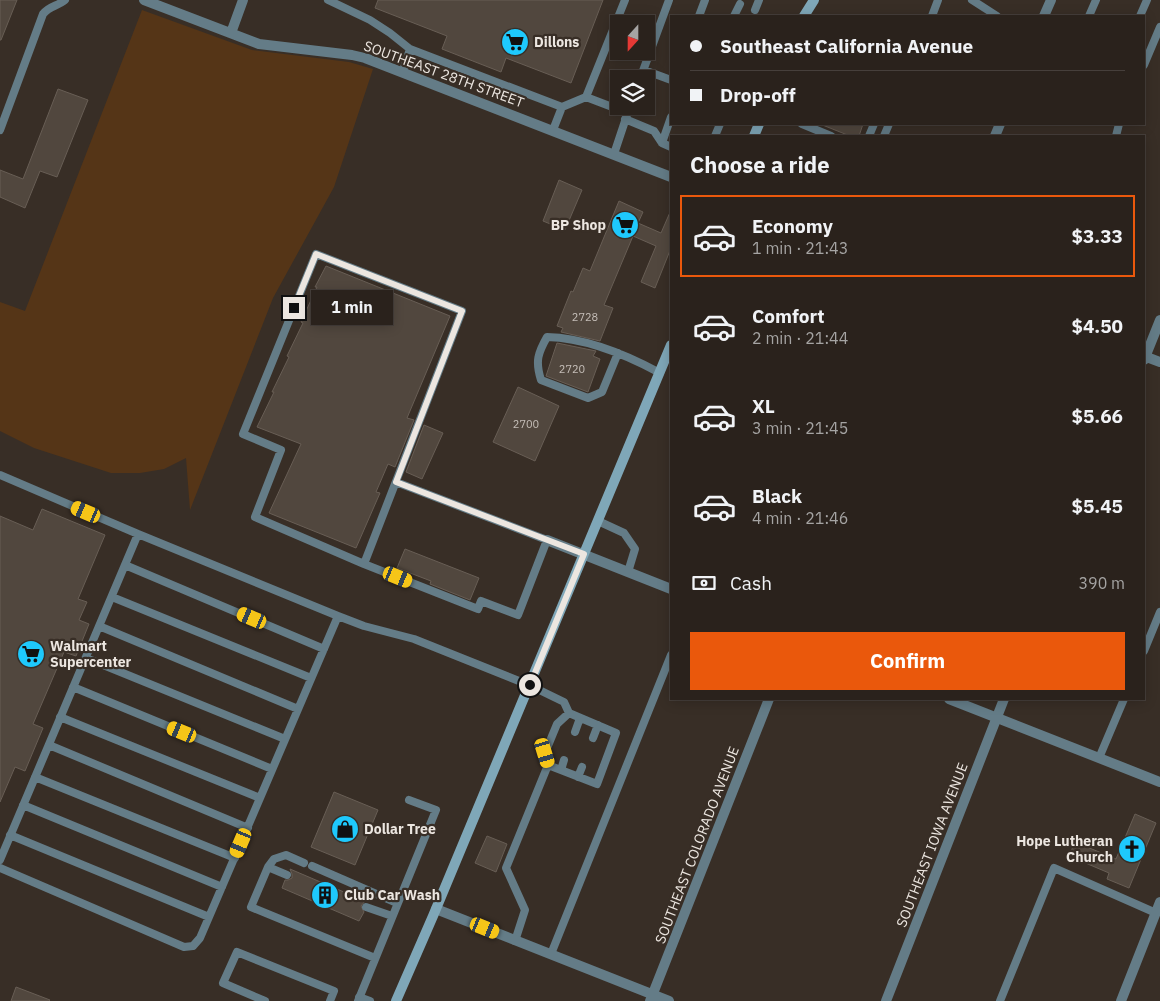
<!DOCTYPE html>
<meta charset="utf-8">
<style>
body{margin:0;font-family:"IBM Plex Sans",sans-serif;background:#362f29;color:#f1f3f6;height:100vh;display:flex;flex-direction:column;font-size:19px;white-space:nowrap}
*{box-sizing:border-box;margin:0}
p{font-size:16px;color:#a5a4a3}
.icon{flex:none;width:28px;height:28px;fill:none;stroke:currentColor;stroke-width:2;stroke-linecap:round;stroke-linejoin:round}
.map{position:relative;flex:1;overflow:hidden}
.drawer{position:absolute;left:670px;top:135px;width:475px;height:565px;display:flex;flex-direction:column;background:#2a221c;border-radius:0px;box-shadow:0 2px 12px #0003,0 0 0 1px #463f3b}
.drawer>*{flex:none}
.guide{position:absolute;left:670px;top:15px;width:475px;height:110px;border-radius:0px;box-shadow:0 2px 12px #0003,0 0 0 1px #463f3b;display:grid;align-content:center;height:110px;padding:0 20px;background:#2a221c}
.needle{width:32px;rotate:201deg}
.buttons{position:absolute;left:610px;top:15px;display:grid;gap:10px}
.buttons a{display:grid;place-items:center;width:45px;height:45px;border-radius:0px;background:#2a221c;box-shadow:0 2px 12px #0003,0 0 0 1px #463f3b;font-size:25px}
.end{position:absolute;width:22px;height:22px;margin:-11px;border:6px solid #ece6e0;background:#111;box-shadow:0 0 0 2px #111}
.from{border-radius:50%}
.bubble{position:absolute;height:35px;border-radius:0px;background:#2a221c;box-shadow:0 2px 12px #0003,0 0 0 1px #463f3b;font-size:16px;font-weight:700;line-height:35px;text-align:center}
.car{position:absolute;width:15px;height:30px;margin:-15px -8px;border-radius:6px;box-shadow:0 0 4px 1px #0007;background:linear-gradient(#f5c518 24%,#345 0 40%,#f5c518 0 76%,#345 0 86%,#f5c518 0)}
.guide b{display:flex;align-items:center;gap:18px;height:48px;font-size:19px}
.guide b+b{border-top:1px solid #463f3b}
.guide i{width:12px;height:12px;background:#f1f3f6}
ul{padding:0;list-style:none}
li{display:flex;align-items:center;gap:15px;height:82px;margin:0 10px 8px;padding:0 10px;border:2px solid transparent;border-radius:0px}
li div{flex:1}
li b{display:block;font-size:19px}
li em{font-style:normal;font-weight:700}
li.active{border-color:#ea580c}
li>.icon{width:45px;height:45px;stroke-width:1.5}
h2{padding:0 20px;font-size:22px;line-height:60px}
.pay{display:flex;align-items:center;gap:12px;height:55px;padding:0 20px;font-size:19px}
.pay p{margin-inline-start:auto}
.action{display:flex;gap:10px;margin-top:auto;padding:10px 20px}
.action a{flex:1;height:58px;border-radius:0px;background:#ea580c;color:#fff;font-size:20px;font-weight:700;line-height:58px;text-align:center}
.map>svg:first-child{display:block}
.green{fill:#553517}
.building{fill:#51473e;stroke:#685e55}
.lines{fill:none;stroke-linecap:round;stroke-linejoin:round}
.lane{stroke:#647c87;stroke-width:8}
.street{stroke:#647c87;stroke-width:10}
.secondary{stroke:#7fa7b8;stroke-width:10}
.route{stroke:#ece6e0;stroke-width:6}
.labels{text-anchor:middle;stroke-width:4.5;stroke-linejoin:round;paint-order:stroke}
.number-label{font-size:11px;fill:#c5beb8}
.poi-label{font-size:14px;font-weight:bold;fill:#ece6e0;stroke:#382e26;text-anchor:start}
.street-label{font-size:14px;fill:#ece6e0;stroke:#382e26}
</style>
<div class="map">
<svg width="1160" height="1001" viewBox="0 0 1160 1001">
<rect width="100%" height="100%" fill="#382e26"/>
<path class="green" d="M 142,10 L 252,50 L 349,62 L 373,69 L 334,187 L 273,298 L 190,510 L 186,458 L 164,469 L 140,473 L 111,473 L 34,448 L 0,431 L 0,302 L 25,311 Z"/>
<path class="building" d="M 0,0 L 17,0 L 1,40 L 0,40 Z
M 378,0 L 603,0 L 571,83 L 506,58 L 501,72 L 442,49 L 447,36 L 375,8 Z
M 58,89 L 88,100 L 57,177 L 40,171 L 25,208 L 0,197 L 0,170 L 23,179 Z
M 820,124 L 863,124 L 859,136 L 850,136 Z
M 559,180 L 582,190 L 565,230 L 543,221 Z
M 619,201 L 643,212 L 638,223 L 661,233 L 671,210 L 671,248 L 655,288 L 641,282 L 656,246 L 633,236 L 604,305 L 613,308 L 600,341 L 561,332 L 563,328 L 557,326 L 571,291 L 573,292 L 583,268 L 590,271 Z
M 326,266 L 450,316 L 407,418 L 414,420 L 395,467 L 388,464 L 376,492 L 380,493 L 356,548 L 269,513 L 301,444 L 257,427 L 274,392 L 272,392 L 289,357 L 287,356 L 303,323 L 301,322 L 317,287 L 315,287 Z
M 557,343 L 596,351 L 593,356 L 600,359 L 588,392 L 546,376 Z
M 518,387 L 559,406 L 535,461 L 493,442 Z
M 424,425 L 443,433 L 422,479 L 406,472 Z
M 42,509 L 105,535 L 78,599 L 87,602 L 79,620 L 89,624 L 76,656 L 64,652 L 33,724 L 43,728 L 25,771 L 15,767 L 0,802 L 0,516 L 33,530 Z
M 405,549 L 479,578 L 470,600 L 430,584 L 431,581 L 397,568 Z
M 334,792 L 378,810 L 355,865 L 311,847 Z
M 1135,814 L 1156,823 L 1129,888 L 1107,879 L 1109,873 L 1069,856 L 1075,842 L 1116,859 Z
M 487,836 L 507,844 L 496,872 L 475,863 Z
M 290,869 L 365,901 L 361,906 L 364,912 L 359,921 L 282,888 L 285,880 L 288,880 L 292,878 L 292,874 Z
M 16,987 L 50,1000 L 49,1001 L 11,1001 Z"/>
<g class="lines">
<path class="lane" d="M 328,0 L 370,20 L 390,33 L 410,49
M 625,0 L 586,97 L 628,113
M 972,0 L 997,16
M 755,10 L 759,0
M 699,16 L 705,0
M 734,16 L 740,4
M 932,16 L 938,0
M 1089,16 L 1096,0
M 1140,16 L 1147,0
M 1144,65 L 1160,27
M 644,70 L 671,80
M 403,71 L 410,49 L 562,107 L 553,130
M 640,79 L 669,0
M 562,107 L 586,97
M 625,119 L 654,131 L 662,143 L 671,147
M 802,124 L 831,136
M 0,130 L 43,14 C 49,6 58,6 65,0
M 715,136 L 720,124
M 869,136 L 874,124
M 884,136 L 889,124
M 1116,136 L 1119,124
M 662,143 L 671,117
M 614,154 L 630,106
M 618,353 L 602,392 L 588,398 L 541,380 C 535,361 538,353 547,337 C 587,338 625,354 660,373
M 0,475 L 138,534
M 598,521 L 624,533 L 635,549 L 628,572
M 364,564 L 462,311 L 316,254 L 243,434 L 281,450 L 255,517 L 364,564 L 478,609 L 481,601 L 518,615 L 547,540 L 396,482
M 125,565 L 324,649
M 112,597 L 311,678
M 99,626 L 298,709
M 1144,651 L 1160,612
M 86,658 L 285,739
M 73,687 L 272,769
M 60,717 L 260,798
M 575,732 L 580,718
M 593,738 L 598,725
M 49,745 L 248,828
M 1099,758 L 1124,699
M 548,765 L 545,753 L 557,724 L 569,713
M 561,770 L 564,760
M 35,777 L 235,858
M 578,777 L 582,767
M 23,805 L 222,887
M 10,835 L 209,917
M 0,860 L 138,534 L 338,616 L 364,626 L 414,639 L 529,685 L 564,702 L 569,713 L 616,733 L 597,784 L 548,765 L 506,868 L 525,910 L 515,941
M 304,863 L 286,855 L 274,859 L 268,867 L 251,907 L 375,958
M 312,866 L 397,903
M 268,867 L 287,875
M 0,868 L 184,947 L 193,946 L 200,938 L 338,616
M 366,907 L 392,916
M 551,954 L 671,655
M 359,997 L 370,1001
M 265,1001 L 223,983 L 237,952 L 334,991 L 330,1001
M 358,1001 L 436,810 L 409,800
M 1000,1001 L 1054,868 L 1156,913"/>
<path class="street" d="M 144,0 L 259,44 L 352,55 L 365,58 L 671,177
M 1044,16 L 1051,0
M 231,33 L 243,0
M 995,136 L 1000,124
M 1144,356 L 1160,362
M 1144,360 L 1160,320
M 547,540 L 671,589
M 949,699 L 1160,782
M 436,909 L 669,1001
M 650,1001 L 769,699
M 886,1001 L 1004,699
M 1121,1001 L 1160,902"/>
<path class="secondary" d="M 804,16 L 814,0
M 754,136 L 759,124
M 396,1001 L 433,916 L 671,345"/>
</g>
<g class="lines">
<path class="route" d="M 294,308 L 316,254 L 462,311 L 396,482 L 584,554 L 530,685"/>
</g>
<defs>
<g id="supermarket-disc" transform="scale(1.4375)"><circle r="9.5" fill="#1ec9fd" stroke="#382e26"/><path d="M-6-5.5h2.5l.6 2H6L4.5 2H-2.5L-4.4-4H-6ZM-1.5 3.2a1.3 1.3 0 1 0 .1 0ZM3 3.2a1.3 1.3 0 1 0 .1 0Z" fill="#111"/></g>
<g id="shop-disc" transform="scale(1.4375)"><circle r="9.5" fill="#1ec9fd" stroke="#382e26"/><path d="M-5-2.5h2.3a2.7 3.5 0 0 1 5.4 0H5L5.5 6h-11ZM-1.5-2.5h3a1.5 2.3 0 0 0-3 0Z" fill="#111"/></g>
<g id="church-disc" transform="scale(1.4375)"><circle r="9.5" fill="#1ec9fd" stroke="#382e26"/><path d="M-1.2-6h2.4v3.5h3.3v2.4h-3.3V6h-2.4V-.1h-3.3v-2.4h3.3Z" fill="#111"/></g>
<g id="building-disc" transform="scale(1.4375)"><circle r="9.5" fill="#1ec9fd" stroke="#382e26"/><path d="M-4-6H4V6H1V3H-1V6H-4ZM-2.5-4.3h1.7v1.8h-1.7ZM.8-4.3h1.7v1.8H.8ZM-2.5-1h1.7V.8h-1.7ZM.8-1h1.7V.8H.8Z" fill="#111"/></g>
</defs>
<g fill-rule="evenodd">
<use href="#supermarket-disc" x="515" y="42"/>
<use href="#supermarket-disc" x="625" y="225"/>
<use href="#supermarket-disc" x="31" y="654"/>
<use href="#shop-disc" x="345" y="829"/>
<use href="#church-disc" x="1132" y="849"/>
<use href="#building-disc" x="325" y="895"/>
</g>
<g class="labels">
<g class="number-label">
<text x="585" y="321">2728</text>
<text x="572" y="373">2720</text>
<text x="526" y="428">2700</text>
</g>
<g class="poi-label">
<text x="534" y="47">Dillons</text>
<text x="606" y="230" text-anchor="end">BP Shop</text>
<text x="50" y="651">Walmart<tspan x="50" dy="16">Supercenter</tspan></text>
<text x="364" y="834">Dollar Tree</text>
<text x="1113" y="846" text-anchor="end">Hope Lutheran<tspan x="1113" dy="16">Church</tspan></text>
<text x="344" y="900">Club Car Wash</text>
</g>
<g class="street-label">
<text transform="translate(444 74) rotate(20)" y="5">SOUTHEAST 28TH STREET</text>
<text transform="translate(697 845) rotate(-69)" y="5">SOUTHEAST COLORADO AVENUE</text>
<text transform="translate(932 845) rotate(-69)" y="5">SOUTHEAST IOWA AVENUE</text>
</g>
</g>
</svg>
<div class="buttons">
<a><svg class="needle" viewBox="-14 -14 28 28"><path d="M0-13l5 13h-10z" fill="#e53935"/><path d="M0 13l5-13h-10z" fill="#a5a4a3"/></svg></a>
<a><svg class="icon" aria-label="layers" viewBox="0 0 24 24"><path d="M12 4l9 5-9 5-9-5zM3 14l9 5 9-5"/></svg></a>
</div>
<i class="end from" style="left:530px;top:685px"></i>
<i class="end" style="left:294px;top:308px"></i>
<div class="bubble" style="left:311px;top:290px;width:82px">1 min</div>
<i class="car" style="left:86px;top:512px;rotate:293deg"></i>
<i class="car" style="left:398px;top:577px;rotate:112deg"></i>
<i class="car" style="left:252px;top:618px;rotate:293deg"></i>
<i class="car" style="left:182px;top:732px;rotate:292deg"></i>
<i class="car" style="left:545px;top:753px;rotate:163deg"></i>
<i class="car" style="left:241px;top:843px;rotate:203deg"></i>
<i class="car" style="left:485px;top:928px;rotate:112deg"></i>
<div class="guide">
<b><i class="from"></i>Southeast California Avenue</b>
<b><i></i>Drop-off</b>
</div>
<section class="drawer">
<h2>Choose a ride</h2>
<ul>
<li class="active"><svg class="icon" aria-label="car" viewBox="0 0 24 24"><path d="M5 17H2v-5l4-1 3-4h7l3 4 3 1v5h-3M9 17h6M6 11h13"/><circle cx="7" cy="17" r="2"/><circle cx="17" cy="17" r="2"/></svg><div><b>Economy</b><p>1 min · 21:43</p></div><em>$3.33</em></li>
<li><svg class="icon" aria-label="car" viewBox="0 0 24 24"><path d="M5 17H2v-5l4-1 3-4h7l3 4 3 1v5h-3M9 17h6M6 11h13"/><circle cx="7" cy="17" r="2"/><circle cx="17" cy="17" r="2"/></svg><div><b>Comfort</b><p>2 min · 21:44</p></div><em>$4.50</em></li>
<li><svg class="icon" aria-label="car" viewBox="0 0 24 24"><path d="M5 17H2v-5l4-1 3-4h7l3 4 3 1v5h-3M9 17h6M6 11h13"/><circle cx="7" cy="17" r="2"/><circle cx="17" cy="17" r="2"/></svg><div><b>XL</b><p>3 min · 21:45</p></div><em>$5.66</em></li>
<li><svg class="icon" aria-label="car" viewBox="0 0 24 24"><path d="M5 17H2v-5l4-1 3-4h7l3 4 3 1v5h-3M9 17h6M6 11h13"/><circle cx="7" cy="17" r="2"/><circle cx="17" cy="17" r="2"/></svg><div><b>Black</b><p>4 min · 21:46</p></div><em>$5.45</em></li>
</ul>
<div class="pay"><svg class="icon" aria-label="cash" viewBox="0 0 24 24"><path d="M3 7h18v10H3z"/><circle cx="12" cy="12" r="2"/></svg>Cash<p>390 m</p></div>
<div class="action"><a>Confirm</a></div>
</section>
</div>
